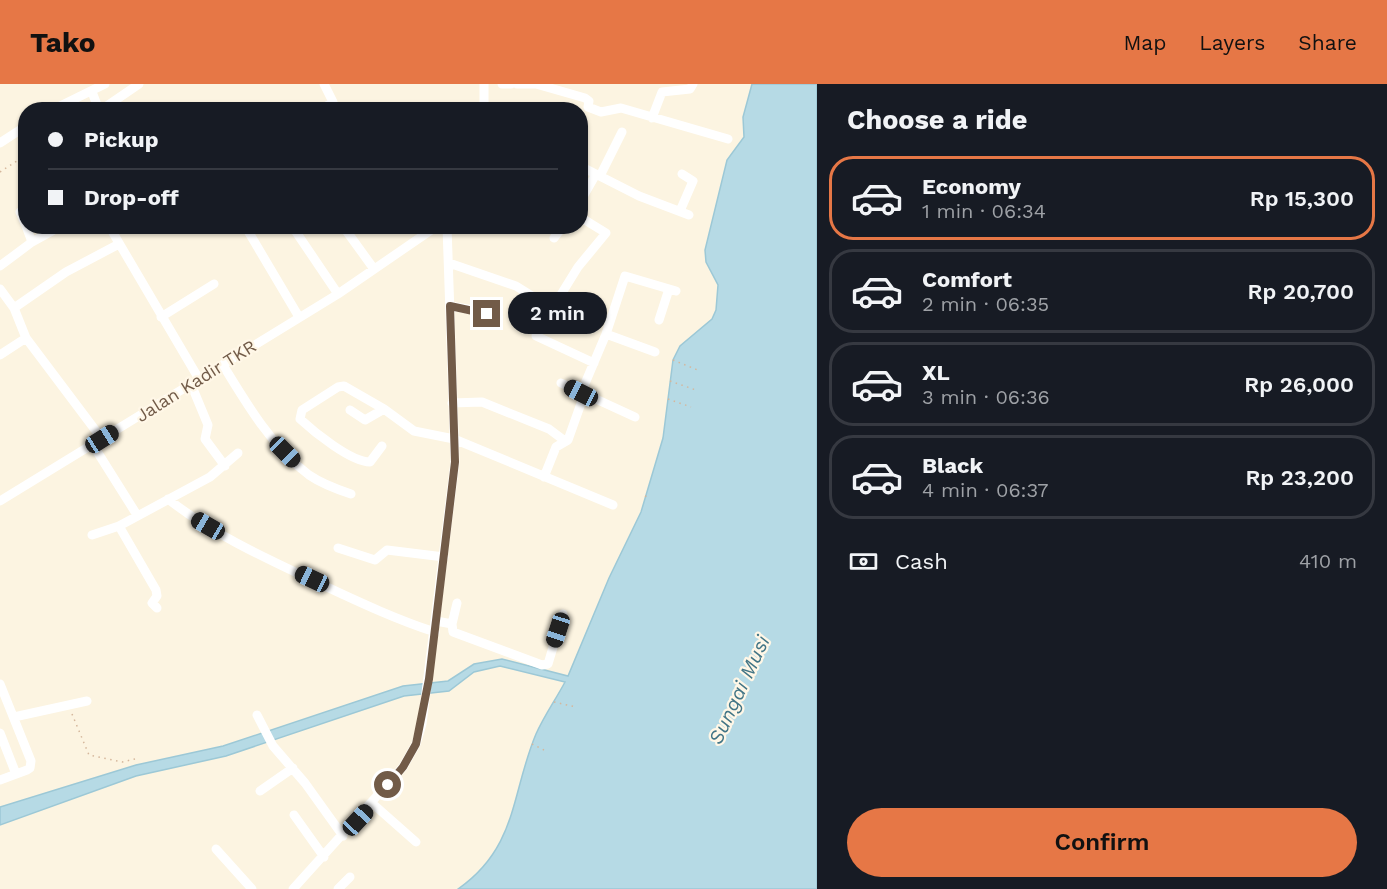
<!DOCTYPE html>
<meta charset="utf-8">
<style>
body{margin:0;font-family:"Work Sans",sans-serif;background:#242831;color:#f1f3f6;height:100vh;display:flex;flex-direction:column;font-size:22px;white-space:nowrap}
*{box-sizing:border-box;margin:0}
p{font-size:20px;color:#9ea1a6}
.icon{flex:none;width:33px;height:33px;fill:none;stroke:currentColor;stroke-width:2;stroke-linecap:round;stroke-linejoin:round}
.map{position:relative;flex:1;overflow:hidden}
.details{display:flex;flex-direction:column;background:#171b24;width:570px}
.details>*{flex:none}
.hud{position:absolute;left:18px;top:18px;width:570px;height:132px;border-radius:24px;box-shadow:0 2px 4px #0004;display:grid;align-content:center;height:132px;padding:0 30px;background:#171b24}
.end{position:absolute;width:27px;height:27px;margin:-14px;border:8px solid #725b48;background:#fff;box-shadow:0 0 0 3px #fff}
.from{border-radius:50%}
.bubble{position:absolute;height:42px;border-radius:21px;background:#171b24;box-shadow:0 2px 4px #0004;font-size:20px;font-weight:600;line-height:42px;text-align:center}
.car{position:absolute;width:18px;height:36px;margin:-18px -9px;border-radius:8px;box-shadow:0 0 4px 2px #0007;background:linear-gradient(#222 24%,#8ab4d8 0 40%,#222 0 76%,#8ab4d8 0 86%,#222 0)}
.hud b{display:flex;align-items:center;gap:21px;height:57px;font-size:22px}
.hud b+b{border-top:2px solid #363941}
.hud i{width:15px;height:15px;background:#f1f3f6}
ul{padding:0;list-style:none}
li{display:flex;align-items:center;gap:18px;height:84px;margin:0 12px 9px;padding:0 18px;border:3px solid #363941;border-radius:24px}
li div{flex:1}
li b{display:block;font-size:22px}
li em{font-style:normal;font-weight:600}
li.on{border-color:#e67746}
li>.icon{width:54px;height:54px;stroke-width:1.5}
h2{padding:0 30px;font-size:27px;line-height:72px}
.pay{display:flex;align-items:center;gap:15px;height:66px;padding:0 30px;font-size:22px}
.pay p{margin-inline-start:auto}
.action{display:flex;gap:12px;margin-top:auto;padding:12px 30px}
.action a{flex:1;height:69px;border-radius:36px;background:#e67746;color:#111;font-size:24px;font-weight:600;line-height:69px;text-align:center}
header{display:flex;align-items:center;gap:36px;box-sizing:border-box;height:84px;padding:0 30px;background:#e67746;color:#111}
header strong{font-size:28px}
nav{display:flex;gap:33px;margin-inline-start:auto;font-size:21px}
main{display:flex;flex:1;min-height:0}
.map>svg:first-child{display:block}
.water{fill:#b6dae5;stroke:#9cc8d6;stroke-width:1.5}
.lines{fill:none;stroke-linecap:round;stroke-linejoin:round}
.path{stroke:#d5b79c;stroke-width:1.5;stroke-dasharray:1.5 4.5;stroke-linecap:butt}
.minor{stroke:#fff;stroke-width:9}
.route{stroke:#725b48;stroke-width:8}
.labels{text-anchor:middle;stroke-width:4.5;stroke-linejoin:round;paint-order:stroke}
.street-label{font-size:18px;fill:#725b48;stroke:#fff7e7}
.water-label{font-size:20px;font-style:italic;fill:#427586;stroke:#fff7e7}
</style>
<header>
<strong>Tako</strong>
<nav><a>Map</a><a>Layers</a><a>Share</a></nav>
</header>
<main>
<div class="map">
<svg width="817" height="805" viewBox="0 0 817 805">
<rect width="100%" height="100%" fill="#fcf4e1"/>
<path class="water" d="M 752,0 L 817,0 L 817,805 L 458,805 C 518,763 511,709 536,650 C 544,632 556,615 565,598 L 500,582 L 474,588 L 449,607 L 404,612 L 226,672 L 136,692 L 0,741 L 0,723 L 136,681 L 223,662 L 403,602 L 448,597 L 474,580 L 502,575 L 568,592 L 609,494 L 641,428 L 663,354 L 673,276 L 680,262 L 712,235 L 716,226 L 718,201 L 706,178 L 705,166 L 727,76 L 744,53 L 743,33 Z"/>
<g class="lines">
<path class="path" d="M 0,88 L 23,73
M 673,276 L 700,287
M 670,297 L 696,306
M 668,315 L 691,323
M 645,412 L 650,414
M 554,618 L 576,623
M 72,630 L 89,671 L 122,678 L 135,675
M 532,660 L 544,666"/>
<path class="minor" d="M 484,0 L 484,26
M 502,0 L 511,0
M 517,0 L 535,0
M 536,0 L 585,14 L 589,17 L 588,23 L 601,28 L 621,24 L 728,55
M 92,8 L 99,26
M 52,26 L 105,0
M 101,26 L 139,0
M 320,26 L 333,18 L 324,0
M 652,34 L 662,8 L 690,5 L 693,0
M 0,59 L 26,42
M 580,82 L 639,112 L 689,131
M 600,92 L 622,48
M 580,118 L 596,90
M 680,127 L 693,97 L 682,90
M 20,128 L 26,142
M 26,142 L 32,158
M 109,142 L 199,295
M 245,142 L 299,233
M 292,142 L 338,210
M 345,145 L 374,185
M 554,154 L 563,142
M 449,179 L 516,202 L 577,240
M 0,182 L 32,158 L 61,142
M 0,205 L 14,224 L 26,254 L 102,355
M 450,222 L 473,226 L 492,232
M 14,224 L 66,188 L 119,160
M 552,225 L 578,183 L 606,149 L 580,133
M 161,233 L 214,200
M 659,236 L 669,205
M 606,250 L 655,268
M 536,252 L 594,279
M 0,271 L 26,254
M 223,281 C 246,319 273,364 309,391 C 322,400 336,405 351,410
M 561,299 L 635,333
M 191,300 L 208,341 L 205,355 L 225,382
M 581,309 L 606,250 L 625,192 L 676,207
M 452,319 L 482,318 L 549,345 L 565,357
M 350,326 L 365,336 L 384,325
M 93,361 L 137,431
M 382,362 L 370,378 C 351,378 314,348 300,335 L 302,326 L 338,303 L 344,302 L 384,325 L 414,347 L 454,355 L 613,421
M 544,393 L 556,363 L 568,356 L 584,311
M 168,415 C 211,449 263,473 312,496 C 353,515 392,534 435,548
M 0,417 L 338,210 L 437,142
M 92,451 L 119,442
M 338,464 L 375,476 L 387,466 L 444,473
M 157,524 L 152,519 L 157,512 L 156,506 L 119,442 L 210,393 L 238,369
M 436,537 L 452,540 L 457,519
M 452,540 L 453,548 L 542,581 L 548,580 L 563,530
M 0,600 L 31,677 L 30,684 L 27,686 L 0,696
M 257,631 L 273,662 L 305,699 L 343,752
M 14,633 L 87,617
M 0,649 L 16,690
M 260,707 L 293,684
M 373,720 L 416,758
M 294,731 L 324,773
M 216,765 L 252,805
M 293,805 L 403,683 L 416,660 L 422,640 L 455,378 L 447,142
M 338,805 L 350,793"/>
</g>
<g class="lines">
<path class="route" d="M 388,701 L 403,683 L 416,660 L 429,595 L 455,378 L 450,222 L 487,230"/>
</g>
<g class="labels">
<g class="street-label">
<text transform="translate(196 297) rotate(-32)" y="6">Jalan Kadir TKR</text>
</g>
<g class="water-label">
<text transform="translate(739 606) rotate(-65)" y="7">Sungai Musi</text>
</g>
</g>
</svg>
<i class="end from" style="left:388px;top:701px"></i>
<i class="end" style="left:487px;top:230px"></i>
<div class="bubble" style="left:508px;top:208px;width:99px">2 min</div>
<i class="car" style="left:581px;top:309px;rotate:297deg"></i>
<i class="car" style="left:102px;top:355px;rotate:58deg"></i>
<i class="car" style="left:285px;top:368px;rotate:135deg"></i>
<i class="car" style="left:208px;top:442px;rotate:300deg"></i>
<i class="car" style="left:312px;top:495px;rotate:295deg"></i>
<i class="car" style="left:558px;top:546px;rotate:198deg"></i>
<i class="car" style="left:358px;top:736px;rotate:43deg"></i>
<div class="hud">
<b><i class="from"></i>Pickup</b>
<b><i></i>Drop-off</b>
</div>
</div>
<section class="details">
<h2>Choose a ride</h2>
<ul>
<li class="on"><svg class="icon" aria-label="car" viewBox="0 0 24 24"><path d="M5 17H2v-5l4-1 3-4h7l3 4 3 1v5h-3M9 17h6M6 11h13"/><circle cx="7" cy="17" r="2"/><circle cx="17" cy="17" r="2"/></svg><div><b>Economy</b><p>1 min · 06:34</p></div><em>Rp 15,300</em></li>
<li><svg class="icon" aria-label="car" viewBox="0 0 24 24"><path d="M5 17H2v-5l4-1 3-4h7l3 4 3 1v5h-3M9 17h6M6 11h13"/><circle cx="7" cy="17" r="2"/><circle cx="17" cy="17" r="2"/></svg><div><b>Comfort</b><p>2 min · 06:35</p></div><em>Rp 20,700</em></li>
<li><svg class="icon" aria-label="car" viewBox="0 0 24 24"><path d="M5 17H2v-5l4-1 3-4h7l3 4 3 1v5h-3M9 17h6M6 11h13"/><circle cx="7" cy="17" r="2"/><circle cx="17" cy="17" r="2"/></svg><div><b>XL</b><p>3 min · 06:36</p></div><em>Rp 26,000</em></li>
<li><svg class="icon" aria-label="car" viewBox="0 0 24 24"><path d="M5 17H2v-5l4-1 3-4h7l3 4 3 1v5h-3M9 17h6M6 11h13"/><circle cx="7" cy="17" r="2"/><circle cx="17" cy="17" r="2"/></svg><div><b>Black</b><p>4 min · 06:37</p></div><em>Rp 23,200</em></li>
</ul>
<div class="pay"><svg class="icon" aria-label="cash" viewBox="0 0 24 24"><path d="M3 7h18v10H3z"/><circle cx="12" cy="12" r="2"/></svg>Cash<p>410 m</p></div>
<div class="action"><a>Confirm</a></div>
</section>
</main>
